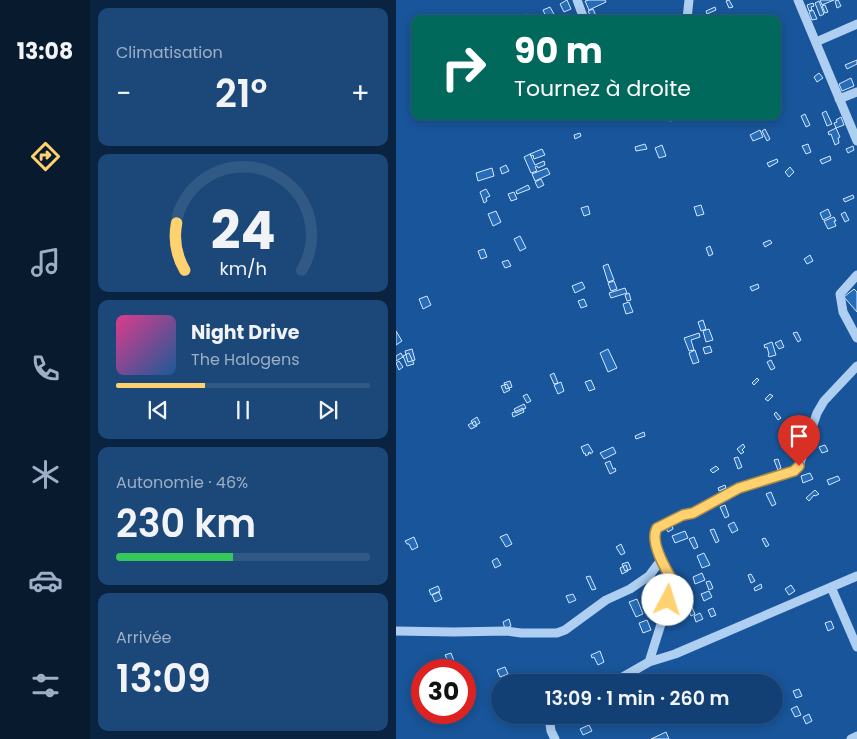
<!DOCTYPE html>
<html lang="fr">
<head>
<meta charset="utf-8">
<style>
  :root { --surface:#124074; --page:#1b4779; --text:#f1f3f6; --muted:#9cafc5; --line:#315986; --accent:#ffd16f }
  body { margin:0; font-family:Poppins,sans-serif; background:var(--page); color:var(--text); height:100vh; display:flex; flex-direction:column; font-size:19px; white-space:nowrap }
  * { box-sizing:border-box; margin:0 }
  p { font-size:16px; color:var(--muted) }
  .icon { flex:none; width:28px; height:28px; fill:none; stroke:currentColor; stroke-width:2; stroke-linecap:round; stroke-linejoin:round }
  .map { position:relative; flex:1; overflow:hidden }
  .details { display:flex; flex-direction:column; gap:8px; padding:8px; background:#0a2340; width:306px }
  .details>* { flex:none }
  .banner { position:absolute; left:15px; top:15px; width:370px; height:105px; border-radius:10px; box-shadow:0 2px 12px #0003,0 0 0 1px var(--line); background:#00695c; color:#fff; overflow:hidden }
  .speed { position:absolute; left:15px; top:659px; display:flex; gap:10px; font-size:25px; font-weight:700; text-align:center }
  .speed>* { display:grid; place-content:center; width:65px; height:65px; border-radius:50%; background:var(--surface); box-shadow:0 2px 12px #0003,0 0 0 1px var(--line); line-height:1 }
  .speed .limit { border:8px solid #d22; background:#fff; color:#111 }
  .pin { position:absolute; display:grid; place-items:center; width:42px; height:42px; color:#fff; margin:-51px -21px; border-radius:50% 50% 50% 0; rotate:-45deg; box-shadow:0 0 5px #0007 }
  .pin .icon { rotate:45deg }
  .me { position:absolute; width:55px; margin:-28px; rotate:5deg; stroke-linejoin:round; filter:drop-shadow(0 0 4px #0008) }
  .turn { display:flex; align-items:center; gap:18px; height:105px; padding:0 20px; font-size:22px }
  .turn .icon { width:65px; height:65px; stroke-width:2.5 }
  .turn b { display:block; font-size:35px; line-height:42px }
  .big { font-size:38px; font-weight:600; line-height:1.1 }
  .details .widget { flex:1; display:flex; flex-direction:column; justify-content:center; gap:8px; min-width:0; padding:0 18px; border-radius:10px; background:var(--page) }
  .details .dial { align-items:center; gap:0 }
  .dial svg { height:130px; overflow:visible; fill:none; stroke:var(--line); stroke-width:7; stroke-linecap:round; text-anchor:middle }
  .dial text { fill:var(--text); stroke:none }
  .song { display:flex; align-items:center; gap:15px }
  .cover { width:60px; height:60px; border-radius:8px; background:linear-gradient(135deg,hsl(330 70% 55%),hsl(210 70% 35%)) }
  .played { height:5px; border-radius:2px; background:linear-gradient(90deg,var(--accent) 35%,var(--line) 35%) }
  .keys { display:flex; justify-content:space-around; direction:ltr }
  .heat { display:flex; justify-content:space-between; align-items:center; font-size:28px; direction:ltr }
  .charge { height:8px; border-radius:4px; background:linear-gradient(90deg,#34c759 46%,var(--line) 0) }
  .trip { position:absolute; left:95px; top:674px; width:292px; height:50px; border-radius:25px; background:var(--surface); box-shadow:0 2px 12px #0003,0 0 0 1px var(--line); font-weight:600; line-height:50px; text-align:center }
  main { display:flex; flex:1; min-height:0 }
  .dock { display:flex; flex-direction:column; width:90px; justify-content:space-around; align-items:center; background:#071a2e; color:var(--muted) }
  .dock .icon { width:35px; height:35px }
  .dock .on { color:var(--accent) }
  .dock b { font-size:22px; color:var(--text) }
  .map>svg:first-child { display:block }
  .building { fill:#276cb9; stroke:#d6e8fc }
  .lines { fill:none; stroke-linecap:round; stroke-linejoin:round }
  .minor { stroke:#aecff2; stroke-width:9 }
  .route-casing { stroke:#a68848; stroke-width:12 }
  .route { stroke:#ffd16f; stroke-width:9 }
</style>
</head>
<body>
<main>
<nav class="dock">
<b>13:08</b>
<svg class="icon on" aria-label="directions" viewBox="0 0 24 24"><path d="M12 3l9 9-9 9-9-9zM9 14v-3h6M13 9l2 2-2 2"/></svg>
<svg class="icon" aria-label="music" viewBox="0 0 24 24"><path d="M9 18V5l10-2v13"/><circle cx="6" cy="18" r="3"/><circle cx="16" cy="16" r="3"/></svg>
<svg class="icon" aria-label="phone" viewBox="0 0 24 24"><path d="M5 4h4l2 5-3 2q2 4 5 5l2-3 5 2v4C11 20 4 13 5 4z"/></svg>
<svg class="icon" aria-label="climate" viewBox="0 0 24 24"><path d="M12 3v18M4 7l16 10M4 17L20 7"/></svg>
<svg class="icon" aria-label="car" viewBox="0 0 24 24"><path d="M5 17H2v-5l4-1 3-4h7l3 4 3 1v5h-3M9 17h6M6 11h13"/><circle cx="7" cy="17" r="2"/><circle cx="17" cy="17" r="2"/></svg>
<svg class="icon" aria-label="filters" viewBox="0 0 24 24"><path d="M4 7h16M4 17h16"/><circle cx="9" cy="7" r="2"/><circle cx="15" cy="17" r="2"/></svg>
</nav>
<section class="details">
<div class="widget"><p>Climatisation</p>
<div class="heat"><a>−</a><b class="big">21°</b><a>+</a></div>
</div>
<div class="widget dial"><svg viewBox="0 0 100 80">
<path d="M14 69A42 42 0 1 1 86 69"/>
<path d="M14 69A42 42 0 0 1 9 40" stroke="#ffd16f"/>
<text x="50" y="56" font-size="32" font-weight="700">24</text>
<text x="50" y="72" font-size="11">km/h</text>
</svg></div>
<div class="widget">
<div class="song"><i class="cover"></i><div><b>Night Drive</b><p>The Halogens</p></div></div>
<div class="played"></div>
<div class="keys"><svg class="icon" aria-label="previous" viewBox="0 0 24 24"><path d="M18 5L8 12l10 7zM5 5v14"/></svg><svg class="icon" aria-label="pause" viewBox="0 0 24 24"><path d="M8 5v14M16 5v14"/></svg><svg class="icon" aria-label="next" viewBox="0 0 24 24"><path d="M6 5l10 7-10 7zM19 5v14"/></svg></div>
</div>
<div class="widget"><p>Autonomie · 46%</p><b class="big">230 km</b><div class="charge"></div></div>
<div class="widget"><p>Arrivée</p><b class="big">13:09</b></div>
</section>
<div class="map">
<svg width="461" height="739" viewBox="0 0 461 739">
  <rect width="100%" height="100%" fill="#18559a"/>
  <path class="building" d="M171 0 175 9 168 12 164 4Z
    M193 0H209L210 2 193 10 189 1Z
    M333 0 337 7 333 8 330 1Z
    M424 0H438L426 5Z
    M442 0 445 6 441 8 439 1Z
    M423 1 428 14 424 16 419 3Z
    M417 3 418 6 415 7 416 10 413 11 411 5Z
    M429 5 432 12 429 13 426 6Z
    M154 7 159 16 151 19 147 10Z
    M319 7 320 10 311 14 310 11Z
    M197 9 201 18 196 19 192 11Z
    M417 10 421 19 416 20 413 12Z
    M131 14 134 19H124V18Z
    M461 60V64L451 69 449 65Z
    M423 73 427 78 421 82 418 77Z
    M455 78 458 86 446 91 443 84Z
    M430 111 436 124 431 126 426 113Z
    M409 114 414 125 410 127 405 116Z
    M273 116H287V118L274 121Z
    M445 117 448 125 440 128 438 123 441 122 440 120Z
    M440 128 444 137 442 138 443 143 439 145 435 134 433 135 432 132Z
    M369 129 374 139 371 141 366 131Z
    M364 130 367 137 357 141 354 135Z
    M184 133 185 136 179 139 178 135Z
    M249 144 251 149 240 151 239 147Z
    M412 144 415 152 410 154 406 146Z
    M266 145 270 156 263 158 259 148Z
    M457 146 458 150 452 153 450 149Z
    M146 149 149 155 138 159 137 155 135 156 134 154Z
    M134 154 139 165 148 161 149 165 142 168 141 166 139 167 141 171 135 173 128 157Z
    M434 156 435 160 426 164 424 160Z
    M381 159 382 162 373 167 371 163Z
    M110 165 113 171 106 174 104 168Z
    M394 167 398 172 393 177 389 172Z
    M96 168 98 176 82 181 80 173Z
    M151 168 154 174 139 181 136 174Z
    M145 179 148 185 142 188 139 182Z
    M132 185 134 189 121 194 120 191Z
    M90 189 94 196 90 198 91 201 88 203 84 192Z
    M118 192 121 199 115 201 112 194Z
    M457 195 458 198 449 202 447 199Z
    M305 205 308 214 301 216 298 207Z
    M192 206 194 214 188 216 185 208Z
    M432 209 435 216 427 220 424 213Z
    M100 211 105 222 97 226 92 214Z
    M449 212 453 220 449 222 445 214Z
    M438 217 440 221H438L440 226 432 229 428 221Z
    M124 236 130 248 124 251 118 239Z
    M374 240 376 243 369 247 367 243Z
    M314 246 317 254 313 256 310 248Z
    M88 249 91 257 85 259 82 251Z
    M414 255 417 261 411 264 408 259Z
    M112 260 115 266 109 268 106 262Z
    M212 264 218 280 212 282 207 266Z
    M218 281 221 289 215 291 212 283Z
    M186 282 189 288 179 293 176 286Z
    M362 284 363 288 356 291 354 287Z
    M229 288 231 293 215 298 213 293Z
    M458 289 461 292V312L448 297Z
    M233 293 235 300 231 301 229 295Z
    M31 296 35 305 27 309 23 299Z
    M188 299 191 306 185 308 182 301Z
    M233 302 237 312 230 314 227 304Z
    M307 320 310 329 305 331 302 322Z
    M313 329 317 340 310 342 307 331Z
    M0 331 6 341 0 345Z
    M401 332 405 340 402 342 397 333Z
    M303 333 304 337 295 340 298 350 293 351 288 338Z
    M385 340 388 347 383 349 379 343Z
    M376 342 380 355 373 357 372 355 373 354 371 347 369 348 368 345Z
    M314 346 316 352 309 354 307 348Z
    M16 349 19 360 12 362 9 351Z
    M212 349 221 368 212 372 204 353Z
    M299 350 303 362 297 364 293 353Z
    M5 353 7 357 0 361V356Z
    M13 353 18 364 11 366 7 356Z
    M375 360 379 368 375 370 371 362Z
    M3 361 7 367 3 370 0 363Z
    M158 373 162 383 158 384 154 375Z
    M361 378 363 380 358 385 356 383Z
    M195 380 199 389 193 391 189 382Z
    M114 381 116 387 110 389 108 383Z
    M165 382 168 391 162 394 158 385Z
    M111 384 114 390 108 393 105 386Z
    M131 394 135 401 131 403 127 396Z
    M374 394 377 396 372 401 369 399Z
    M128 404 130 408 120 413 118 409Z
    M127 408 128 412 117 417 116 413Z
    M380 412 385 418 382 420 378 414Z
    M81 417 84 423 78 426 75 421Z
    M79 421 81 426 75 429 72 425Z
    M248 432 249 436 240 439 239 436Z
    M192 444 197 452 194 454V452L192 453 193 454 190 456 189 453 188 454 185 447Z
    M347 444 349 447 346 450 348 452 345 454 341 449Z
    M429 445 432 451 426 453 423 447Z
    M217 447 220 453 208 459 204 453Z
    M342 457 346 467 342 469 338 458Z
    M382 459 385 468 382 470 378 460Z
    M214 461 217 469 219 468 220 471 214 474 209 463Z
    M320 466 323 469 317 473 314 470Z
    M414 473 417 479 407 483 405 476Z
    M442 476 444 480 433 485 431 480Z
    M329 485 330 488 323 491 322 488Z
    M419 490 423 494 419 496 418 495 413 501 410 498Z
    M375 492 380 504 376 506 370 494Z
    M329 505 333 516 329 518 324 507Z
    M338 522 342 530 336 533 332 525Z
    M276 525 277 529 272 532 270 528Z
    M318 529 323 541 320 543 314 530Z
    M289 531 292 538 279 543 276 536Z
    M111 534 116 544 110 547 104 537Z
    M18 537 22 547 16 550 13 544H11L9 541Z
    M298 537 302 547 298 549 293 539Z
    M369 538 373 545 370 547 366 539Z
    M225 544 229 553 225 555 220 547Z
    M308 553 314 565 306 568 301 556Z
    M101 558 105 565 99 568 96 561Z
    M232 562 235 569 229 571 226 564Z
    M230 565 232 571 226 574 224 568Z
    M306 573 309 580 299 584 297 577Z
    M355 574 359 581 355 583 352 575Z
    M194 576 200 589 196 590 190 577Z
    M314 581 317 588 313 590 310 582Z
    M365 584 366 588 359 591 358 588Z
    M395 585 399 591 393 595 389 589Z
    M42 586 44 591 35 595 33 590Z
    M313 591 316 597 308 601 305 594Z
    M43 592 46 599 39 602 36 595Z
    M177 594 180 600 173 603 170 596Z
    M241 599 247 614 240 617 233 602Z
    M251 603 254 611 251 612 247 604Z
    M294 603 299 614 295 616 290 604Z
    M317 608 320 615 315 617 312 610Z
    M304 613 307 619 300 622 298 616Z
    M113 619 115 626 109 629 107 622Z
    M251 620 255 630 247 633 243 623Z
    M435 621 438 628 432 631 429 623Z
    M204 651 208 662 202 665 198 657 196 658 195 655Z
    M55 653 60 666 53 669 52 667 54 666 52 661 50 662 49 660 51 659 49 655Z
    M109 667 112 674 104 677 101 670Z
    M139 676 142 682H134L132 678Z
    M403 689 406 696 400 698 397 691Z
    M401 706 405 715 399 717 395 709Z
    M413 714 416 721 410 724 407 717Z
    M186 715H189L191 720 182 724 179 717Z
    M193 725 196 731 187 735 184 729Z
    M270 732 273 739H255Z"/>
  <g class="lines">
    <path class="minor" d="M181 0 188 19
      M402 0 461 141
      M291 19 293 0
      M420 42 461 24
      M443 99 461 92
      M461 275 444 294 447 312 461 338
      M435 587 461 647
      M0 631 58 632 110 631 125 633H161L169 630 210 600 234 589 253 576 265 560
      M253 662 279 654 461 576
      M218 682 253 662 278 583C270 570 253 542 261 528L287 515 297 513 343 488 372 480 401 469 403 466 421 413 428 401 461 366
      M159 739 155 731 154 724 158 717 162 715
      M455 739 461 736"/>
  </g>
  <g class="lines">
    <defs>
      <path id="route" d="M272 600 278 583C270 570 253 542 261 528L287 515 297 513 343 488 398 471 403 466"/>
    </defs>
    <use href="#route" class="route-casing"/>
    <use href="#route" class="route"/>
  </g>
</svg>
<div class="speed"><div class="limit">30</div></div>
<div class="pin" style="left:403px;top:466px;background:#d93025"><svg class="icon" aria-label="arrive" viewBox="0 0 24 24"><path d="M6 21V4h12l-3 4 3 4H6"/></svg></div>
<svg class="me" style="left:272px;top:600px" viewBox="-20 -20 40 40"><circle r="19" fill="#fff"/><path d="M0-13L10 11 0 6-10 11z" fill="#ffd16f"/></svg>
<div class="trip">13:09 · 1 min · 260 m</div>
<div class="banner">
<div class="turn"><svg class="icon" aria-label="right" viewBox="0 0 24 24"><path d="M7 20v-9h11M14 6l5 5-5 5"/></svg><div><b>90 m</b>Tournez à droite</div></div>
</div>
</div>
</main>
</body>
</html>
